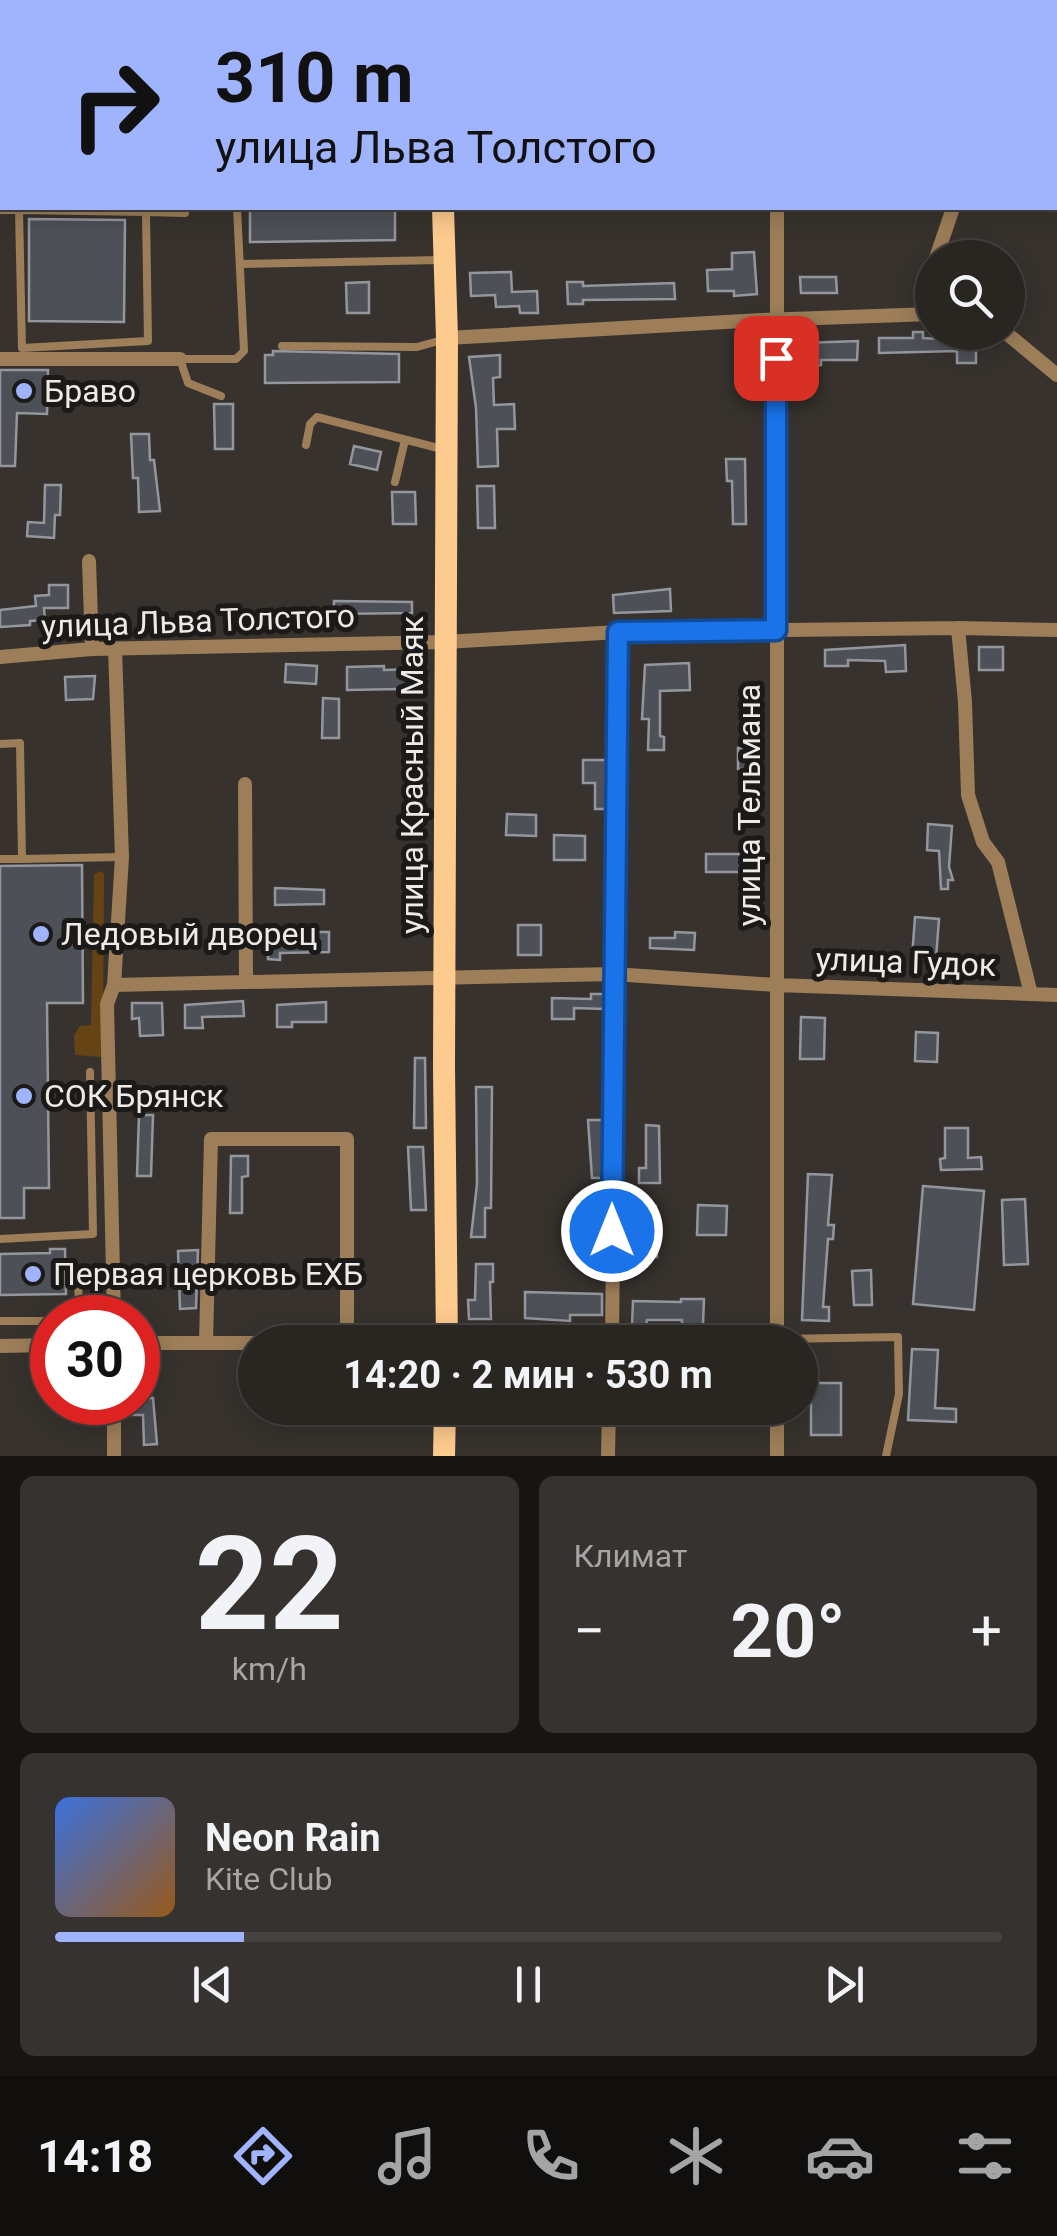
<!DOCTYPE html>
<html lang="ru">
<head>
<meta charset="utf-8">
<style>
  :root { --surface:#292622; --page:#35322f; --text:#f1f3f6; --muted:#a5a5a5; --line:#454340; --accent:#a0b3fd }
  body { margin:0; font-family:Roboto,sans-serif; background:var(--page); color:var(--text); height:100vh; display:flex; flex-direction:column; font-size:38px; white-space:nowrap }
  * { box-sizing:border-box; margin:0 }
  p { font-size:32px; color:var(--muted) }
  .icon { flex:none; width:55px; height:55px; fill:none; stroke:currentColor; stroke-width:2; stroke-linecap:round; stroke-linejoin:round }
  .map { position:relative; height:1456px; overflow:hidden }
  .details { display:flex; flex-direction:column; gap:20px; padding:20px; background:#171513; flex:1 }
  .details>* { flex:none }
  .top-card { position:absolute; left:0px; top:0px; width:1058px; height:210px; box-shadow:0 5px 25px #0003,0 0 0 2px var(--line); background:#a0b3fd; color:#111; overflow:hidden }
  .controls { position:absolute; left:915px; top:240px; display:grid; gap:20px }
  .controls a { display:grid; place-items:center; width:110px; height:110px; border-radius:50%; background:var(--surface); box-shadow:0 5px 25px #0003,0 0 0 2px var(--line); font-size:50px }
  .speed { position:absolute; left:30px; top:1295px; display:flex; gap:20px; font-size:50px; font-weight:700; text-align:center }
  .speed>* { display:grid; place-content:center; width:130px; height:130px; border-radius:50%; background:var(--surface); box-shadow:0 5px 25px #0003,0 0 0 2px var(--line); line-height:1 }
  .speed .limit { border:15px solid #d22; background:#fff; color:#111 }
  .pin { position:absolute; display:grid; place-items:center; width:85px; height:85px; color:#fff; margin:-42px; border-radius:20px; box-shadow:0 5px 15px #0006 }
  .me { position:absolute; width:110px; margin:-55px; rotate:0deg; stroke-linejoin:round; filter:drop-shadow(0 0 8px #0008) }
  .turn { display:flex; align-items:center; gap:35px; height:210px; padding:0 50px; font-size:45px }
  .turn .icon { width:130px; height:130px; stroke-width:2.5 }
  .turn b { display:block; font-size:70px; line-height:85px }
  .big { font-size:75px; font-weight:700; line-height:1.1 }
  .details .widget { flex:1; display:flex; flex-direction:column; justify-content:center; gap:15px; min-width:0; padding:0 35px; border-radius:15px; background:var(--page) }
  .details .dial { align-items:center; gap:0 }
  .dial b { font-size:130px; line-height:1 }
  .song { display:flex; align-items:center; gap:30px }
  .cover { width:120px; height:120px; border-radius:15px; background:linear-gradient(135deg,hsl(220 70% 55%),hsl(30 70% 35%)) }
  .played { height:10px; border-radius:5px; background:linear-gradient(90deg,var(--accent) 20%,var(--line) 20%) }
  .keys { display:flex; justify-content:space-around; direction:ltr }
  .heat { display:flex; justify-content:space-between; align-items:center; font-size:55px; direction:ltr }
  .details .tiles { flex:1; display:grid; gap:20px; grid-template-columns:1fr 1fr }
  .widget:last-child { grid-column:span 2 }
  .trip { position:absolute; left:238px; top:1325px; width:580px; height:100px; border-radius:50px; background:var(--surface); box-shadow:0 5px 25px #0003,0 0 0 2px var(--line); font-weight:700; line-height:100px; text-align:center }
  .menu { display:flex; height:160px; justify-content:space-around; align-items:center; background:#100f0e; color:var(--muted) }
  .menu .icon { width:70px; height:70px }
  .menu .current { color:var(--accent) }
  .menu b { font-size:45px; color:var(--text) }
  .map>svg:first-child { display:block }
  .green { fill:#654315 }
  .building { fill:#4e5057; stroke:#94969e; stroke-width:2.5 }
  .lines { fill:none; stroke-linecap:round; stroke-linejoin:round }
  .service { stroke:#9d7e59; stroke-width:8 }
  .minor { stroke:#9d7e59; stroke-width:14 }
  .primary { stroke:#fecb8e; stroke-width:22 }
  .route-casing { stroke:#114b97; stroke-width:25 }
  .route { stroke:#1a73e8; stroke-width:18 }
  .poi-dot { fill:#a0b3fd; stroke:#1c1a18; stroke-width:4 }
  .labels { text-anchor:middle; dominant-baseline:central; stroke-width:10; stroke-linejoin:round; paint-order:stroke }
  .poi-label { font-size:32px; fill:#edeae7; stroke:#1c1a18; text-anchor:start }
  .street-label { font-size:32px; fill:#edeae7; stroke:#1c1a18 }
</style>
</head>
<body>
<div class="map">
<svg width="1057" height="1456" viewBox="0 0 1057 1456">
  <rect width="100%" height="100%" fill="#37322d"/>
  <path class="green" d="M101 871 104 874 103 1055 100 1057 75 1055 74 1035 80 1026 91 1025 94 874Z"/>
  <path class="building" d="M250 208H395V240L250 242Z
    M29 219 125 220 124 322 29 321Z
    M754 252 757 294 734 296V291H708L707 270 732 269V253Z
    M511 272 512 292 537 291 538 313H520L519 306 496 307 495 295 471 296 470 273Z
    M800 277H836L837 293H801Z
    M369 282V313H347L346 283Z
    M567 282H583V286L674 283 675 299 583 300V304H568Z
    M913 332H923V338L976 341V363H957V351L879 353V338H913Z
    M858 341 857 360H821V365H802V343Z
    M273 351 399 354V382L265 383V355H273Z
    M500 355V377L493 378 494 405 514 404 515 429H497L498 466 478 467 476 408 469 357Z
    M0 370H48L47 414 17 413 15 466H0Z
    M214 404H233V449H215Z
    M131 434H149L150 460H154L160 511 139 512 138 478H133Z
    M354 446 381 452 377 470 350 464Z
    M726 459H745L746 524H733L732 481H727Z
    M45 485H61L60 515H55L54 538 27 536 28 522 44 523Z
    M477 486H494L495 528H478Z
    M392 492H415L416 524H393Z
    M49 585H68V608H44L45 620 30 621V625L0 627V610L36 606 35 596 49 595Z
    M670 589 671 611 614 613 613 595Z
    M334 601 412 602V613L334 614Z
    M905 645 906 671 886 672 885 661 848 660V666H825V650Z
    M979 647H1003V670H979Z
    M689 663 690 690 660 691V736L664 737V750H648L649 719H642L645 665Z
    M286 664 317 666 316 684 285 682Z
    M384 666V670L419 669V694H401V689L347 690V667Z
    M95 676 93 699 66 700 65 677Z
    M323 698 339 699V738H322Z
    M746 700H760L758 769H738V748H747Z
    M583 760H607V809H595V783H583Z
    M507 814 536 815V836L506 835Z
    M928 824 952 826 949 867 953 880H948V889H941L939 851 927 850Z
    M554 835 585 836V860H554Z
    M706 854H744V872H706Z
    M82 865 83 1003H47L49 1188H24V1218H0V866Z
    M275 888 324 890V904L275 905Z
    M915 917 939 919 936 959 912 957Z
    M518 925H541V955H518Z
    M295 932H329V952L280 953V960L268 959V937H295Z
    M675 932 695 933 694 950 650 948V938H675Z
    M591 994H605V1009L574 1008V1019H552V998L591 999Z
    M243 1001 244 1016 202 1017 203 1028H185V1005Z
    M326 1002V1022H292V1027H277V1005Z
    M132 1003H162L163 1035 140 1036 139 1018 132 1019Z
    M801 1017 825 1018 824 1059H800Z
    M916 1032 938 1033 937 1062 915 1061Z
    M415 1058H425L426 1128H414Z
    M476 1087H492L491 1208H485V1237H471L477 1184Z
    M139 1115H153L151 1176H137Z
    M588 1120H604L602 1178H592Z
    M646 1125 659 1126 660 1183H639V1168H646Z
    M945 1128H968V1158L981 1157 982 1169 941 1170 940 1159 945 1158Z
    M408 1147H423L426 1210H411Z
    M231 1156H248V1176L242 1177V1213H230Z
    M808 1174 832 1175 828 1225H834L833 1239H828L823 1307H829V1321L802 1320Z
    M923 1186 984 1191 974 1310 913 1304Z
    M1025 1199 1028 1264 1004 1265 1002 1200Z
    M642 1205 656 1206 657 1257H639Z
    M698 1205 727 1206 726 1235H697Z
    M50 1249H65L66 1294 0 1295V1254L50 1253Z
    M198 1250 196 1308 180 1309 178 1251Z
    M476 1264H493V1282H490L491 1319H469L468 1300H475Z
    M871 1270 872 1305H854L852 1271Z
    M525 1292 602 1294V1315H570V1321L525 1318Z
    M681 1299H704L703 1325H682V1320H647L646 1326 632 1325 633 1301 681 1302Z
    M912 1349 938 1350 935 1408 956 1409V1422L908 1420Z
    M811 1383H841V1435H811Z
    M138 1398H153L157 1444 144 1445 143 1415H133V1402H138Z"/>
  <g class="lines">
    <path class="service" d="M112 0V2
      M245 0V2
      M308 0V2
      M729 2V0
      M0 82H2
      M0 210H19L146 212 148 341 22 348 19 210
      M146 212 185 213V208
      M240 264 440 260
      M282 346 417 347 442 340
      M221 396 188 383 180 359H236L244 351 237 208
      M306 445 310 424 317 417 442 449
      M395 482 405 440
      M0 744 20 743 22 859 122 857
      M0 859H22
      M0 1239 93 1234 90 1072
      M78 1272 79 1318
      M0 1321H52
      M778 1339 898 1337 899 1394 886 1456"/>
    <path class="minor" d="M768 0V2
      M955 0V2
      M777 208V1342
      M936 258 953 208
      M1005 332 1057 375
      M447 338 761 320 932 314
      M0 359H180
      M89 561 92 649
      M958 628 965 702 968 795 983 842 998 862 1031 994
      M0 657 92 649 445 642 619 632 958 628 1057 630
      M245 784 246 981
      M114 985 122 857 115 648
      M114 1318 107 1004 114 985 613 974 776 985 1057 995
      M562 1342H670
      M612 1342 619 632
      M138 1343H255
      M206 1343 211 1139H347V1342
      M0 1346 52 1345
      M114 1402V1456
      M608 1456 609 1408
      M777 1456V1408"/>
    <path class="primary" d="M438 0V2
      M443 208 447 338 444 1067 447 1342
      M444 1456 445 1408"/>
  </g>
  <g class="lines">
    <defs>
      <path id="route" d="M612 1231 618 632 776 630V358"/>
    </defs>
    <use href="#route" class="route-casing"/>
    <use href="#route" class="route"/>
  </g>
  <g class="poi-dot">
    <circle cx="24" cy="391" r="10"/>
    <circle cx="41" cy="934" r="10"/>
    <circle cx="24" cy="1096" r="10"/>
    <circle cx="33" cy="1274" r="10"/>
  </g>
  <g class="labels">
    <g class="poi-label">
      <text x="44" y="391">Браво</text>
      <text x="61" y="934">Ледовый дворец</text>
      <text x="44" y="1096">СОК Брянск</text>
      <text x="53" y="1274">Первая церковь ЕХБ</text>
    </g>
    <g class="street-label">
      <text transform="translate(198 621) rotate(-2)">улица Льва Толстого</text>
      <text transform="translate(412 775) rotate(-90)">улица Красный Маяк</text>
      <text transform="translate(749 805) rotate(-90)">улица Тельмана</text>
      <text transform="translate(906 962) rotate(2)">улица Гудок</text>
    </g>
  </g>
</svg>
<div class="controls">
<a><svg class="icon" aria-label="search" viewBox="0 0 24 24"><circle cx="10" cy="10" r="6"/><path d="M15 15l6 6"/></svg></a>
</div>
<div class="speed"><div class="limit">30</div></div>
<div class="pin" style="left:776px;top:358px;background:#d93025"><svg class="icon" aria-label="arrive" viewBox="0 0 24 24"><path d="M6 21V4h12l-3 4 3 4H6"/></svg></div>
<svg class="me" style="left:612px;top:1231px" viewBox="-20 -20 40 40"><circle r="17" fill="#1a73e8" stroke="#fff" stroke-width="3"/><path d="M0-11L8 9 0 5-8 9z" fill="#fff"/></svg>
<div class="trip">14:20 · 2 мин · 530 m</div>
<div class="top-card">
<div class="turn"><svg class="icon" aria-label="right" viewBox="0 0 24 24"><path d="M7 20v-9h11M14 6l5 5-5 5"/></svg><div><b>310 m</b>улица Льва Толстого</div></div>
</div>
</div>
<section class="details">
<div class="tiles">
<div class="widget dial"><b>22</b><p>km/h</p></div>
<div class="widget"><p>Климат</p>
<div class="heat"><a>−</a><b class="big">20°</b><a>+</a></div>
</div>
<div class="widget">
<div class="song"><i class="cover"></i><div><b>Neon Rain</b><p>Kite Club</p></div></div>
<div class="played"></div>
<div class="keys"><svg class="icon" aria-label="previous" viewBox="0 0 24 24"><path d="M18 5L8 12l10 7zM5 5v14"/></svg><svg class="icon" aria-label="pause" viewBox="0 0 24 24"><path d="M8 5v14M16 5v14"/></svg><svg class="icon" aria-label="next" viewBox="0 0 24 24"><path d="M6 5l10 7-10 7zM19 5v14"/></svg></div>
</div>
</div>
</section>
<nav class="menu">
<b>14:18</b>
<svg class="icon current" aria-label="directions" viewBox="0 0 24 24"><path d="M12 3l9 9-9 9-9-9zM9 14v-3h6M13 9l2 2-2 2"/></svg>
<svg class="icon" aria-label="music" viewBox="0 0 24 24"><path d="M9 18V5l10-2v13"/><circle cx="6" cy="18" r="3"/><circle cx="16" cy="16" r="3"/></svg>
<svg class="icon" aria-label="phone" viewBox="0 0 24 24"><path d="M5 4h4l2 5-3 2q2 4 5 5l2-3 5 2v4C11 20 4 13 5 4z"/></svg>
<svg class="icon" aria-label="climate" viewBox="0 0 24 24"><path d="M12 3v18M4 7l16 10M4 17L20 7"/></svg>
<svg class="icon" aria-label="car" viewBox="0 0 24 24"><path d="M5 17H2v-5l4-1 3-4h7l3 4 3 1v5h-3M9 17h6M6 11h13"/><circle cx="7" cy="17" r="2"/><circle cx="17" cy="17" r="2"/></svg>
<svg class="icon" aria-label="filters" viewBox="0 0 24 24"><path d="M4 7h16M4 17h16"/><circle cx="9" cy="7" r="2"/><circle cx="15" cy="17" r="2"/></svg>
</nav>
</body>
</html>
